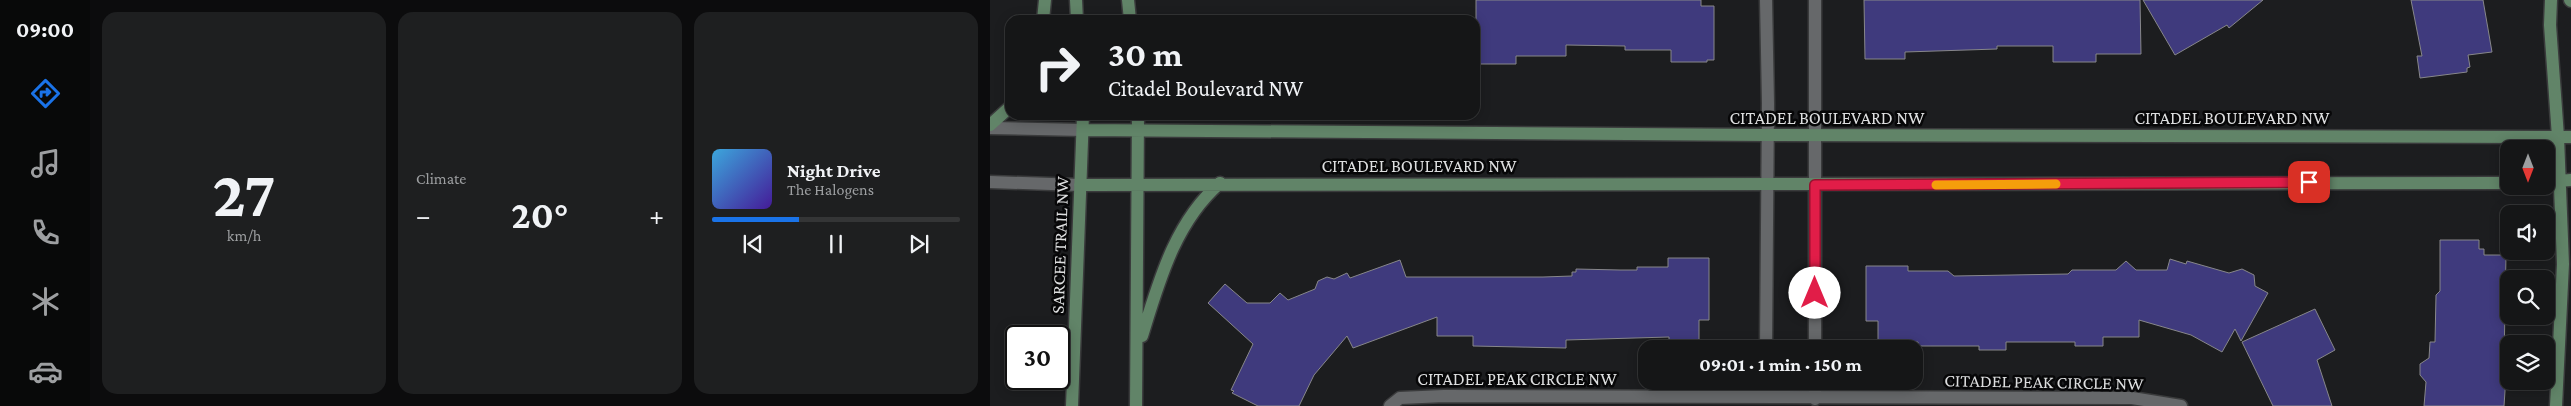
<!DOCTYPE html>
<html lang="en">
<head>
<meta charset="utf-8">
<style>
  :root { --surface:#151617; --page:#1e1f20; --text:#f1f3f6; --muted:#9d9fa1; --line:#343536; --accent:#1a73e8 }
  body { margin:0; font-family:"Crimson Pro",serif; background:var(--page); color:var(--text); height:100vh; display:flex; flex-direction:column; font-size:19px; white-space:nowrap }
  * { box-sizing:border-box; margin:0 }
  p { font-size:16px; color:var(--muted) }
  .icon { flex:none; width:28px; height:28px; fill:none; stroke:currentColor; stroke-width:2; stroke-linecap:round; stroke-linejoin:round }
  .map { position:relative; flex:1; overflow:hidden }
  .details { display:flex; flex-direction:column; gap:12px; padding:12px; background:#0c0c0d; width:900px }
  .details>* { flex:none }
  .top-card { position:absolute; left:15px; top:15px; width:475px; height:105px; border-radius:15px; box-shadow:0 2px 12px #0003,0 0 0 1px var(--line); background:#151617; color:var(--text); overflow:hidden }
  .needle { width:32px; rotate:180deg }
  .fabs { position:absolute; left:1510px; top:140px; display:grid; gap:10px }
  .fabs a { display:grid; place-items:center; width:55px; height:55px; border-radius:10px; background:var(--surface); box-shadow:0 2px 12px #0003,0 0 0 1px var(--line); font-size:25px }
  .speed { position:absolute; left:15px; top:325px; display:flex; gap:10px; font-size:25px; font-weight:700; text-align:center }
  .speed>* { display:grid; place-content:center; width:65px; height:65px; border-radius:50%; background:var(--surface); box-shadow:0 2px 12px #0003,0 0 0 1px var(--line); line-height:1 }
  .speed .limit { border:2px solid #111; border-radius:8px; background:#fff; color:#111 }
  .pin { position:absolute; display:grid; place-items:center; width:42px; height:42px; color:#fff; margin:-21px; border-radius:10px; box-shadow:0 2px 8px #0006 }
  .me { position:absolute; width:55px; margin:-28px; rotate:0deg; stroke-linejoin:round; filter:drop-shadow(0 0 4px #0008) }
  .turn { display:flex; align-items:center; gap:18px; height:105px; padding:0 20px; font-size:22px }
  .turn .icon { width:65px; height:65px; stroke-width:2.5 }
  .turn b { display:block; font-size:35px; line-height:42px }
  .big { font-size:38px; font-weight:700; line-height:1.1 }
  .details .tile { flex:1; display:flex; flex-direction:column; justify-content:center; gap:8px; min-width:0; padding:0 18px; border-radius:15px; background:var(--page) }
  .details .dial { align-items:center; gap:0 }
  .dial b { font-size:65px; line-height:1 }
  .song { display:flex; align-items:center; gap:15px }
  .cover { width:60px; height:60px; border-radius:8px; background:linear-gradient(135deg,hsl(200 70% 55%),hsl(260 70% 35%)) }
  .played { height:5px; border-radius:2px; background:linear-gradient(90deg,var(--accent) 35%,var(--line) 35%) }
  .keys { display:flex; justify-content:space-around; direction:ltr }
  .heat { display:flex; justify-content:space-between; align-items:center; font-size:28px; direction:ltr }
  .details .tiles { flex:1; display:grid; gap:12px; grid-template-columns:repeat(3,1fr) }
  .trip { position:absolute; left:648px; top:340px; width:285px; height:50px; border-radius:15px; background:var(--surface); box-shadow:0 2px 12px #0003,0 0 0 1px var(--line); font-weight:700; line-height:50px; text-align:center }
  main { display:flex; flex:1; min-height:0 }
  .menu { display:flex; flex-direction:column; width:90px; justify-content:space-around; align-items:center; background:#080909; color:var(--muted) }
  .menu .icon { width:35px; height:35px }
  .menu .selected { color:var(--accent) }
  .menu b { font-size:22px; color:var(--text) }
  .map>svg:first-child { display:block }
  .building { fill:#3f3a7d; stroke:#87878a }
  .lines { fill:none; stroke-linecap:round; stroke-linejoin:round }
  .street-casing { stroke:#3a3b3c; stroke-width:15 }
  .secondary-casing { stroke:#3a3b3c; stroke-width:15 }
  .street { stroke:#66686a; stroke-width:12 }
  .secondary { stroke:#618468; stroke-width:12 }
  .route-casing { stroke:#92132f; stroke-width:12 }
  .route { stroke:#e11d48; stroke-width:9 }
  .slow { stroke:#f59e0b; stroke-width:9 }
  .labels { text-anchor:middle; dominant-baseline:central; stroke-width:5; stroke-linejoin:round; paint-order:stroke }
  .street-label { font-size:18px; fill:#dddedf; stroke:#070708 }
</style>
</head>
<body>
<main>
<nav class="menu">
<b>09:00</b>
<svg class="icon selected" aria-label="directions" viewBox="0 0 24 24"><path d="M12 3l9 9-9 9-9-9zM9 14v-3h6M13 9l2 2-2 2"/></svg>
<svg class="icon" aria-label="music" viewBox="0 0 24 24"><path d="M9 18V5l10-2v13"/><circle cx="6" cy="18" r="3"/><circle cx="16" cy="16" r="3"/></svg>
<svg class="icon" aria-label="phone" viewBox="0 0 24 24"><path d="M5 4h4l2 5-3 2q2 4 5 5l2-3 5 2v4C11 20 4 13 5 4z"/></svg>
<svg class="icon" aria-label="climate" viewBox="0 0 24 24"><path d="M12 3v18M4 7l16 10M4 17L20 7"/></svg>
<svg class="icon" aria-label="car" viewBox="0 0 24 24"><path d="M5 17H2v-5l4-1 3-4h7l3 4 3 1v5h-3M9 17h6M6 11h13"/><circle cx="7" cy="17" r="2"/><circle cx="17" cy="17" r="2"/></svg>
</nav>
<section class="details">
<div class="tiles">
<div class="tile dial"><b>27</b><p>km/h</p></div>
<div class="tile"><p>Climate</p>
<div class="heat"><a>−</a><b class="big">20°</b><a>+</a></div>
</div>
<div class="tile">
<div class="song"><i class="cover"></i><div><b>Night Drive</b><p>The Halogens</p></div></div>
<div class="played"></div>
<div class="keys"><svg class="icon" aria-label="previous" viewBox="0 0 24 24"><path d="M18 5L8 12l10 7zM5 5v14"/></svg><svg class="icon" aria-label="pause" viewBox="0 0 24 24"><path d="M8 5v14M16 5v14"/></svg><svg class="icon" aria-label="next" viewBox="0 0 24 24"><path d="M6 5l10 7-10 7zM19 5v14"/></svg></div>
</div>
</div>
</section>
<div class="map">
<svg width="1581" height="406" viewBox="0 0 1581 406">
  <rect width="100%" height="100%" fill="#1c1d1f"/>
  <path class="building" d="M486 0H711V6H724V60H717V62H681V50H635V46L576 45V56H526V64H490V56H486Z
    M874 0H1150L1151 54H1106V62H1063V46H1007V49L915 52V59H875Z
    M1153 0H1273L1239 28 1237 25 1185 55Z
    M1421 0H1493L1502 52 1478 55 1480 67 1477 68V72L1430 78 1427 56H1432Z
    M1450 240H1489V249H1494V255H1516L1514 361H1517L1514 406H1434L1436 382 1430 375V364L1439 358 1440 342H1445L1446 295 1450 291Z
    M678 258H719V320H709V346H679V337L576 340V348L483 346V336H447V317L363 348 357 336 324 375 309 406H268L242 393 244 391 241 390 263 344 218 303 235 284 257 303H280L290 293 298 300 325 289 328 281 337 277 344 279 357 273 360 278 410 260 416 277H553L582 276V272H586V269L630 270H647V267H678Z
    M1180 259 1196 264 1197 261 1239 273 1252 269 1264 275 1265 286 1278 293 1251 341 1245 329 1232 352 1201 335 1149 320V337H1113V346H1085V342H1016V350H989V346H928V342H888V321H876V266H918V271H958L964 276 1078 274 1082 270H1126L1136 261 1146 270H1177Z
    M1325 309 1345 350 1327 360 1342 406H1283L1252 342Z"/>
  <g class="lines">
    <defs>
      <path id="street" d="M776 0 778 103 776 349
        M0 128 93 130
        M0 182 90 185
        M825 349V0
        M825 381V399
        M776 397V381
        M400 406 410 398 454 396 1142 398 1191 406"/>
      <path id="secondary" d="M86 0 87 20
        M138 0 140 20
        M1561 0 1560 25 1568 137 1573 264 1566 406
        M1580 0 1581 1
        M53 20 55 0
        M0 125 20 107
        M93 130 777 135 1581 137
        M1556 182 1581 180
        M90 185 1519 183
        M152 336C169 281 185 222 230 183
        M82 406 93 115
        M146 406 148 115"/>
    </defs>
    <use href="#street" class="street-casing"/>
    <use href="#secondary" class="secondary-casing"/>
    <use href="#street" class="street"/>
    <use href="#secondary" class="secondary"/>
  </g>
  <g class="lines">
    <defs>
      <path id="route" d="M825 293V185L1319 182"/>
    </defs>
    <use href="#route" class="route-casing"/>
    <use href="#route" class="route"/>
    <path class="slow" d="M946 185 1066 184"/>
  </g>
  <g class="labels">
    <g class="street-label">
      <text x="837" y="118">CITADEL BOULEVARD NW</text>
      <text x="1242" y="118">CITADEL BOULEVARD NW</text>
      <text x="429" y="166">CITADEL BOULEVARD NW</text>
      <text transform="translate(70 245) rotate(-88)">SARCEE TRAIL NW</text>
      <text x="527" y="379">CITADEL PEAK CIRCLE NW</text>
      <text transform="translate(1054 382) rotate(1)">CITADEL PEAK CIRCLE NW</text>
    </g>
  </g>
</svg>
<div class="fabs">
<a><svg class="needle" viewBox="-14 -14 28 28"><path d="M0-13l5 13h-10z" fill="#e53935"/><path d="M0 13l5-13h-10z" fill="#9d9fa1"/></svg></a>
<a><svg class="icon" aria-label="sound" viewBox="0 0 24 24"><path d="M4 9h4l5-4v14l-5-4H4zM17 9q2 3 0 6"/></svg></a>
<a><svg class="icon" aria-label="search" viewBox="0 0 24 24"><circle cx="10" cy="10" r="6"/><path d="M15 15l6 6"/></svg></a>
<a><svg class="icon" aria-label="layers" viewBox="0 0 24 24"><path d="M12 4l9 5-9 5-9-5zM3 14l9 5 9-5"/></svg></a>
</div>
<div class="speed"><div class="limit">30</div></div>
<div class="pin" style="left:1319px;top:182px;background:#d93025"><svg class="icon" aria-label="arrive" viewBox="0 0 24 24"><path d="M6 21V4h12l-3 4 3 4H6"/></svg></div>
<svg class="me" style="left:825px;top:293px" viewBox="-20 -20 40 40"><circle r="19" fill="#fff"/><path d="M0-13L10 11 0 6-10 11z" fill="#e11d48"/></svg>
<div class="trip">09:01 · 1 min · 150 m</div>
<div class="top-card">
<div class="turn"><svg class="icon" aria-label="right" viewBox="0 0 24 24"><path d="M7 20v-9h11M14 6l5 5-5 5"/></svg><div><b>30 m</b>Citadel Boulevard NW</div></div>
</div>
</div>
</main>
</body>
</html>
